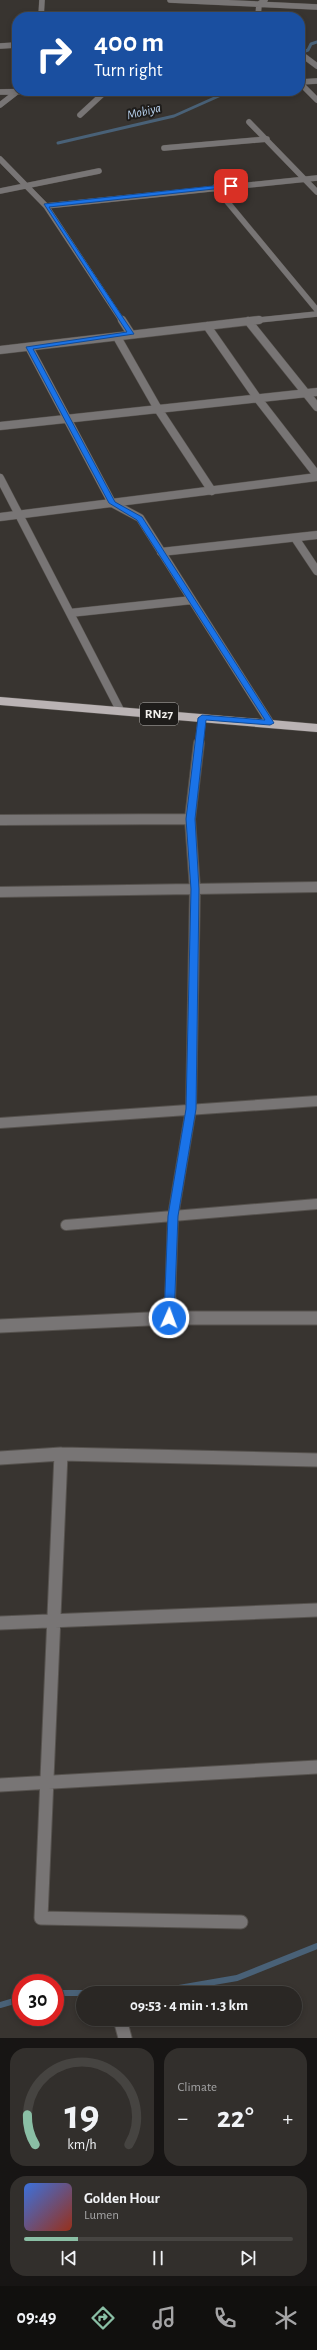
<!DOCTYPE html>
<html lang="en">
<head>
<meta charset="utf-8">
<style>
  :root { --surface:#2a2724; --page:#322f2c; --text:#f1f3f6; --muted:#a5a5a6; --line:#464441; --accent:#8abfa5 }
  body { margin:0; font-family:"Alegreya Sans",sans-serif; background:var(--page); color:var(--text); height:100vh; display:flex; flex-direction:column; font-size:15px; white-space:nowrap }
  * { box-sizing:border-box; margin:0 }
  p { font-size:13px; color:var(--muted) }
  .icon { flex:none; width:22px; height:22px; fill:none; stroke:currentColor; stroke-width:2; stroke-linecap:round; stroke-linejoin:round }
  .map { position:relative; height:2038px; overflow:hidden }
  .sheet { display:flex; flex-direction:column; gap:10px; padding:10px; background:#171514; flex:1 }
  .sheet>* { flex:none }
  .hud { position:absolute; left:12px; top:12px; width:293px; height:84px; border-radius:16px; box-shadow:0 2px 6px #0003,0 0 0 1px var(--line); background:#1a4fa0; color:#fff; overflow:hidden }
  .speed { position:absolute; left:12px; top:1974px; display:flex; gap:8px; font-size:20px; font-weight:700; text-align:center }
  .speed>* { display:grid; place-content:center; width:52px; height:52px; border-radius:50%; background:var(--surface); box-shadow:0 2px 6px #0003,0 0 0 1px var(--line); line-height:1 }
  .speed .limit { border:6px solid #d22; background:#fff; color:#111 }
  .pin { position:absolute; display:grid; place-items:center; width:34px; height:34px; color:#fff; margin:-17px; border-radius:8px; box-shadow:0 2px 6px #0006 }
  .me { position:absolute; width:44px; margin:-22px; rotate:2deg; stroke-linejoin:round; filter:drop-shadow(0 0 3px #0008) }
  .turn { display:flex; align-items:center; gap:14px; height:84px; padding:0 16px; font-size:18px }
  .turn .icon { width:52px; height:52px; stroke-width:2.5 }
  .turn b { display:block; font-size:28px; line-height:34px }
  .big { font-size:30px; font-weight:600; line-height:1.1 }
  .sheet .card { flex:1; display:flex; flex-direction:column; justify-content:center; gap:6px; min-width:0; padding:0 14px; border-radius:16px; background:var(--page) }
  .sheet .dial { align-items:center; gap:0 }
  .dial svg { height:104px; overflow:visible; fill:none; stroke:var(--line); stroke-width:7; stroke-linecap:round; text-anchor:middle }
  .dial text { fill:var(--text); stroke:none }
  .song { display:flex; align-items:center; gap:12px }
  .cover { width:48px; height:48px; border-radius:6px; background:linear-gradient(135deg,hsl(220 70% 55%),hsl(10 70% 35%)) }
  .played { height:4px; border-radius:2px; background:linear-gradient(90deg,var(--accent) 20%,var(--line) 20%) }
  .keys { display:flex; justify-content:space-around; direction:ltr }
  .heat { display:flex; justify-content:space-between; align-items:center; font-size:22px; direction:ltr }
  .sheet .tiles { flex:1; display:grid; gap:10px; grid-template-columns:1fr 1fr }
  .card:last-child { grid-column:span 2 }
  .trip { position:absolute; left:76px; top:1986px; width:226px; height:40px; border-radius:20px; background:var(--surface); box-shadow:0 2px 6px #0003,0 0 0 1px var(--line); font-weight:600; line-height:40px; text-align:center }
  .dock { display:flex; height:64px; justify-content:space-around; align-items:center; background:#11100e; color:var(--muted) }
  .dock .icon { width:28px; height:28px }
  .dock .active { color:var(--accent) }
  .dock b { font-size:18px; color:var(--text) }
  .map>svg:first-child { display:block }
  .lines { fill:none; stroke-linecap:round; stroke-linejoin:round }
  .stream-far1 { stroke:#496177; stroke-width:3 }
  .stream { stroke:#496177; stroke-width:6 }
  .minor-far3-casing { stroke:#56524e; stroke-width:6 }
  .minor-far2-casing { stroke:#56524e; stroke-width:9 }
  .minor-far1-casing { stroke:#56524e; stroke-width:12 }
  .minor-casing { stroke:#56524e; stroke-width:15 }
  .major-casing { stroke:#56524e; stroke-width:9 }
  .minor-far3 { stroke:#787575; stroke-width:5.5 }
  .minor-far2 { stroke:#787575; stroke-width:8 }
  .minor-far1 { stroke:#787575; stroke-width:10 }
  .minor { stroke:#787575; stroke-width:13 }
  .major { stroke:#bab3b4; stroke-width:8 }
  .route { fill:#1a73e8; stroke:#114b97 }
  .labels { text-anchor:middle; dominant-baseline:central; stroke-width:4; stroke-linejoin:round; paint-order:stroke }
  .far-water-label { font-size:13px; font-style:italic; fill:#bad4f1; stroke:#1e1c1a }
  .shield { fill:#1e1c1a; stroke:#b2b0ae; stroke-width:1 }
  .shield-label { font-size:13px; font-weight:bold; fill:#f2f0ed }
</style>
</head>
<body>
<div class="map">
<svg width="317" height="2038" viewBox="0 0 317 2038">
  <rect width="100%" height="100%" fill="#383430"/>
  <g class="lines">
    <path class="stream-far1" d="M300 53 308 50 311 44 317 42
      M58 143 174 116 230 91"/>
    <path class="stream" d="M55 1993H83
      M150 1993 237 1978 317 1946
      M0 2005 21 1999"/>
    <defs>
      <path id="minor-far3" d="M170 0 317 7
        M41 17 42 0
        M258 17 259 4 265 0
        M0 46 17 45
        M305 57 317 66
        M300 82 317 81
        M300 83 317 100
        M0 92 47 91
        M0 105 18 91
        M80 115 106 91
        M249 122 317 192
        M164 148 267 139
        M0 159 46 206 122 321
        M215 187 317 310
        M0 191 99 171
        M46 206 317 178
        M250 321 317 314"/>
      <path id="minor-far2" d="M122 320 131 334
        M248 321 317 407
        M207 326 258 399 317 475
        M117 337 158 409 212 491
        M29 347 112 503 140 518 270 723
        M0 350 259 320
        M0 426 317 392
        M0 478 120 710
        M0 517 317 477
        M295 538 317 571
        M161 552 317 535
        M70 613 192 600
        M199 744 202 718"/>
      <path id="minor-far1" d="M0 820 190 819
        M0 892 317 887
        M0 1123 317 1101
        M66 1225 317 1204
        M170 1302 173 1216 191 1109 195 889 190 819 199 743"/>
      <path id="minor" d="M169 1318 170 1301
        M0 1326 169 1318H317
        M61 1454 41 1918 241 1922
        M0 1458 61 1454 317 1460
        M0 1623 317 1610
        M0 1785 317 1767
        M120 2019 125 2038"/>
      <path id="major" d="M0 701 317 728"/>
    </defs>
    <use href="#minor-far3" class="minor-far3-casing"/>
    <use href="#minor-far2" class="minor-far2-casing"/>
    <use href="#minor-far1" class="minor-far1-casing"/>
    <use href="#minor" class="minor-casing"/>
    <use href="#major" class="major-casing"/>
    <use href="#minor-far3" class="minor-far3"/>
    <use href="#minor-far2" class="minor-far2"/>
    <use href="#minor-far1" class="minor-far1"/>
    <use href="#minor" class="minor"/>
    <use href="#major" class="major"/>
  </g>
  <path class="route" d="M231 184 232 187 49 207 134 334 33 349 115 502 142 517 274 723 270 725 206 720 195 819 199 889 196 1109 178 1216 174 1318 169 1321 164 1318 168 1216 186 1109 191 889 186 819 198 718 202 715 265 720 137 520 109 503 26 347 127 332 44 204Z"/>
  <g class="labels">
    <g class="far-water-label">
      <text transform="translate(144 112) rotate(-13)">Mobiya</text>
    </g>
    <rect class="shield" x="140" y="703" width="38" height="22" rx="3"/>
    <g class="shield-label">
      <text x="159" y="714">RN27</text>
    </g>
  </g>
</svg>
<div class="speed"><div class="limit">30</div></div>
<div class="pin" style="left:231px;top:186px;background:#d93025"><svg class="icon" aria-label="arrive" viewBox="0 0 24 24"><path d="M6 21V4h12l-3 4 3 4H6"/></svg></div>
<svg class="me" style="left:169px;top:1318px" viewBox="-20 -20 40 40"><circle r="17" fill="#1a73e8" stroke="#fff" stroke-width="3"/><path d="M0-11L8 9 0 5-8 9z" fill="#fff"/></svg>
<div class="trip">09:53 · 4 min · 1.3 km</div>
<div class="hud">
<div class="turn"><svg class="icon" aria-label="right" viewBox="0 0 24 24"><path d="M7 20v-9h11M14 6l5 5-5 5"/></svg><div><b>400 m</b>Turn right</div></div>
</div>
</div>
<section class="sheet">
<div class="tiles">
<div class="card dial"><svg viewBox="0 0 100 80">
<path d="M14 69A42 42 0 1 1 86 69"/>
<path d="M14 69A42 42 0 0 1 8 46" stroke="#8abfa5"/>
<text x="50" y="56" font-size="32" font-weight="700">19</text>
<text x="50" y="72" font-size="11">km/h</text>
</svg></div>
<div class="card"><p>Climate</p>
<div class="heat"><a>−</a><b class="big">22°</b><a>+</a></div>
</div>
<div class="card">
<div class="song"><i class="cover"></i><div><b>Golden Hour</b><p>Lumen</p></div></div>
<div class="played"></div>
<div class="keys"><svg class="icon" aria-label="previous" viewBox="0 0 24 24"><path d="M18 5L8 12l10 7zM5 5v14"/></svg><svg class="icon" aria-label="pause" viewBox="0 0 24 24"><path d="M8 5v14M16 5v14"/></svg><svg class="icon" aria-label="next" viewBox="0 0 24 24"><path d="M6 5l10 7-10 7zM19 5v14"/></svg></div>
</div>
</div>
</section>
<nav class="dock">
<b>09:49</b>
<svg class="icon active" aria-label="directions" viewBox="0 0 24 24"><path d="M12 3l9 9-9 9-9-9zM9 14v-3h6M13 9l2 2-2 2"/></svg>
<svg class="icon" aria-label="music" viewBox="0 0 24 24"><path d="M9 18V5l10-2v13"/><circle cx="6" cy="18" r="3"/><circle cx="16" cy="16" r="3"/></svg>
<svg class="icon" aria-label="phone" viewBox="0 0 24 24"><path d="M5 4h4l2 5-3 2q2 4 5 5l2-3 5 2v4C11 20 4 13 5 4z"/></svg>
<svg class="icon" aria-label="climate" viewBox="0 0 24 24"><path d="M12 3v18M4 7l16 10M4 17L20 7"/></svg>
</nav>
</body>
</html>
